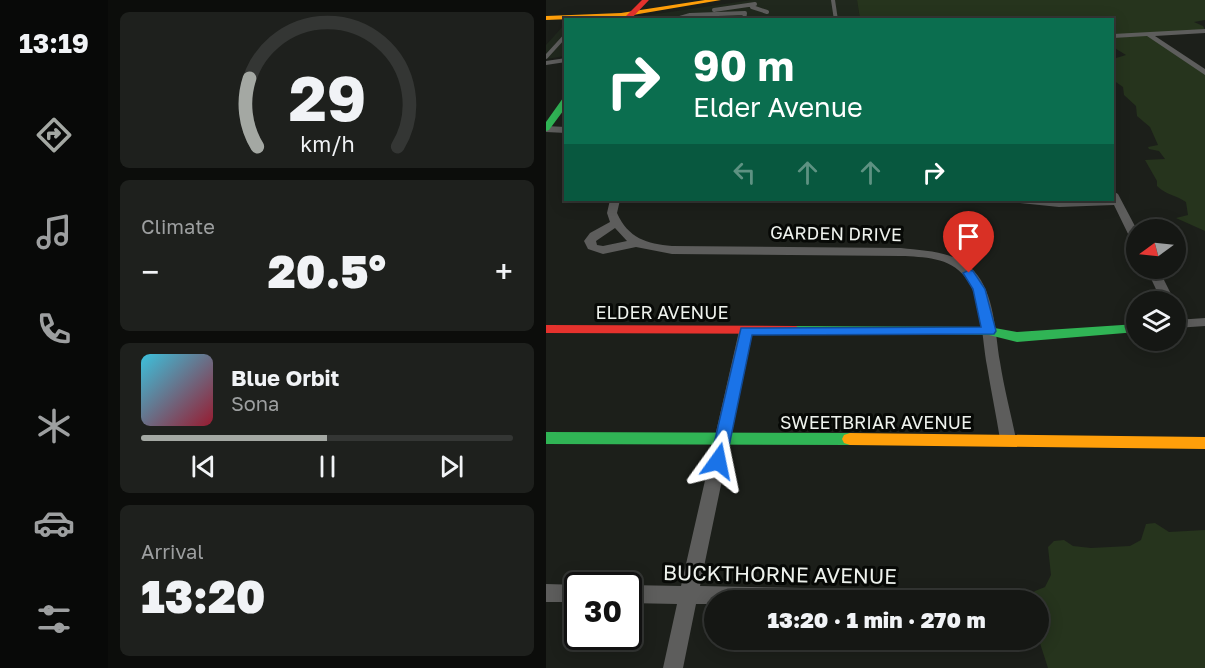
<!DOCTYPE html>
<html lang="en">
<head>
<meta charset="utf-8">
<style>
  :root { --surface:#151714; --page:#1e201d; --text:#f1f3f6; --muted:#9d9fa0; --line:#343634; --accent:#a4a8a3 }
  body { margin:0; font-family:"Golos Text",sans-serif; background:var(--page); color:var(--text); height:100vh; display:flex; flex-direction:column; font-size:22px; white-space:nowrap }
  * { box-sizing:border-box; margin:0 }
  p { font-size:20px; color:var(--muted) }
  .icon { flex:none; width:33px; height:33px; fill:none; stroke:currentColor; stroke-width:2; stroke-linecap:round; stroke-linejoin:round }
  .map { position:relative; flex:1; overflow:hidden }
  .details { display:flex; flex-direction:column; gap:12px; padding:12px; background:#0c0d0b; width:438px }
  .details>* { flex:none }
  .banner { position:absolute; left:18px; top:18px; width:550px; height:183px; border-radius:0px; box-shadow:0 3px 15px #0003,0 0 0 2px var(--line); background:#0b6e4f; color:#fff; overflow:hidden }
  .needle { width:39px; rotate:255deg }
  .controls { position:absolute; left:580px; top:219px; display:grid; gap:12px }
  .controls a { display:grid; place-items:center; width:60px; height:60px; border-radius:50%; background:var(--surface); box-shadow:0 3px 15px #0003,0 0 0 2px var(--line); font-size:30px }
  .speed { position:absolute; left:18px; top:572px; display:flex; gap:12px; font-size:30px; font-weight:700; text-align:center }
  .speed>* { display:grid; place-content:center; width:78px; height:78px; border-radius:50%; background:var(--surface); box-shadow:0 3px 15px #0003,0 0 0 2px var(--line); line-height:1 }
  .speed .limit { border:3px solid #111; border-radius:9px; background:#fff; color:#111 }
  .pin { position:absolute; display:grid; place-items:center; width:51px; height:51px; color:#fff; margin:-62px -26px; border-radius:50% 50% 50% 0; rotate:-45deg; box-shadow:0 0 6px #0007 }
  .pin .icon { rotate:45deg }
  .me { position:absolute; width:66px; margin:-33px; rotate:12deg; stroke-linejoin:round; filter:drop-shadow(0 0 4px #0008) }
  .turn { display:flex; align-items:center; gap:21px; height:126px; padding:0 30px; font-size:27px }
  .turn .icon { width:78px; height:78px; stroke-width:2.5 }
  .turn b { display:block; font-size:42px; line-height:51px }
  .lanes { display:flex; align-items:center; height:57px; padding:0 30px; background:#0003; justify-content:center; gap:30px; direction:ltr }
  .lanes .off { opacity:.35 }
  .big { font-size:45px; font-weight:800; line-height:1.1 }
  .details .card { flex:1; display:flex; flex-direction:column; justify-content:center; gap:9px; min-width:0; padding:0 21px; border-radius:9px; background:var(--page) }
  .details .dial { align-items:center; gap:0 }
  .dial svg { height:156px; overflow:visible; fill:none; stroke:var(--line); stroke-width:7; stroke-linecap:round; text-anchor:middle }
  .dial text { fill:var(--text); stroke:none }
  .song { display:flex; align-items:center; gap:18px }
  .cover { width:72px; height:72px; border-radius:9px; background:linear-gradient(135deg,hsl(190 70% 55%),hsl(350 70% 35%)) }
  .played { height:6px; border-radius:3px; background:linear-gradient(90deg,var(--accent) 50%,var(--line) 50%) }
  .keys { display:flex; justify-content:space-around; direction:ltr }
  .heat { display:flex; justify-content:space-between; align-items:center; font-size:33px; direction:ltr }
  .trip { position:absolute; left:158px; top:590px; width:345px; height:60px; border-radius:30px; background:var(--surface); box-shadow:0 3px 15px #0003,0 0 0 2px var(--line); font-weight:800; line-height:60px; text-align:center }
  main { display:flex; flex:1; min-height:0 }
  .tab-bar { display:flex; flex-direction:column; width:108px; justify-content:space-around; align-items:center; background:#080908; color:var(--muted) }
  .tab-bar .icon { width:42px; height:42px }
  .tab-bar .current { color:var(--accent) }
  .tab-bar b { font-size:27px; color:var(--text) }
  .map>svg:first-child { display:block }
  .built { fill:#20281d }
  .green { fill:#26341d }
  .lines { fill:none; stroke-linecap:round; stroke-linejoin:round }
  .lane { stroke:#5d5d5c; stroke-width:4 }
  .street { fill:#5d5d5c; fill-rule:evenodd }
  .fast { fill:#30b455; fill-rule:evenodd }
  .slow { fill:#ff9f0a; fill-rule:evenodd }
  .jam { fill:#e5322d; fill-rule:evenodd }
  .route { fill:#1a73e8; stroke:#114b97; stroke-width:1.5 }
  .labels { text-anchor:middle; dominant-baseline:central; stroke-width:6; stroke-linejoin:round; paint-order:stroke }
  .street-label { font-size:18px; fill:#eef2ed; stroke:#070906 }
  .near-street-label { font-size:21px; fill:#eef2ed; stroke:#070906 }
</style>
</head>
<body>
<main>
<nav class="tab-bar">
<b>13:19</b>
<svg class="icon current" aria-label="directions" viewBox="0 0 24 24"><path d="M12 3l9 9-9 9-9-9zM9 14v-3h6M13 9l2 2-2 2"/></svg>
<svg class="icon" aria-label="music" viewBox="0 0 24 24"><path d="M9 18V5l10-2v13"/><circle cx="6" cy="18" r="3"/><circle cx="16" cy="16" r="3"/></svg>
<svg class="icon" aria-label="phone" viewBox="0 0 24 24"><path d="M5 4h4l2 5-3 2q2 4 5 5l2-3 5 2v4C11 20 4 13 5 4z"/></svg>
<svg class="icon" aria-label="climate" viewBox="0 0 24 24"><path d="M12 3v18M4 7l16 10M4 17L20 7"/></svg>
<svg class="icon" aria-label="car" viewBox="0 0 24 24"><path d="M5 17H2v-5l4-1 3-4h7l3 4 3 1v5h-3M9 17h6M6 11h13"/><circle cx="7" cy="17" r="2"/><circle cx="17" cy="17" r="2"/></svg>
<svg class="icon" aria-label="filters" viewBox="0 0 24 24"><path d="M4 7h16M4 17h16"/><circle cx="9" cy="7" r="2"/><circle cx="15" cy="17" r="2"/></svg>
</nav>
<section class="details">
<div class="card dial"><svg viewBox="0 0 100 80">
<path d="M14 69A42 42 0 1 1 86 69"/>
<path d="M14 69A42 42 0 0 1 10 34" stroke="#a4a8a3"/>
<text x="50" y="56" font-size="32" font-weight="700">29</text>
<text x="50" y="72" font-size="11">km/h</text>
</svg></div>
<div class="card"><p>Climate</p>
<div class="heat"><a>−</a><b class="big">20.5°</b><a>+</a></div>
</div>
<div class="card">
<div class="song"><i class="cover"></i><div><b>Blue Orbit</b><p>Sona</p></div></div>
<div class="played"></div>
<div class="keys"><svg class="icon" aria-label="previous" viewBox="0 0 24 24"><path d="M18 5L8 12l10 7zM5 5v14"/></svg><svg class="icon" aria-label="pause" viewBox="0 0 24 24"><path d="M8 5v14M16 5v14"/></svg><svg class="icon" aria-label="next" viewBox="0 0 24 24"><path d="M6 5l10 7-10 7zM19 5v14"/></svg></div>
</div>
<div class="card"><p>Arrival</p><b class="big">13:20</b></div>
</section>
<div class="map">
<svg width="659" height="668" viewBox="0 0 659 668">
  <rect width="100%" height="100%" fill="#1c1f1a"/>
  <path class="built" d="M206 0H311L314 19 69 20Z
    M19 24V56L0 59V45Z"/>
  <path class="green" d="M311 0H659V20L648 22 657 26 659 30 605 35 659 73V231L630 218 642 215 640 202C630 195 620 195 611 186V181L599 160 619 159 613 151 603 149 602 147 612 145 604 127 591 116 590 106 578 95 577 87 567 80V59L580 55 567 47V20L314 19Z
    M609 523 623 532 659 530V668H502L492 637V600L480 599 489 591 499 587 505 575 502 547 508 541 518 540 527 546 545 548 584 546 595 540 600 524Z"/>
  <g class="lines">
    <path class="lane" d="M287 0 290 20
      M206 7 221 12
      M168 10 209 4
      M127 20 144 15 199 13 198 20
      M0 57 20 35"/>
    <path class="street" d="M659 29V33L609 36 659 69V75L601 36 567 38V34Z
      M20 58V62L0 65V61Z
      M0 126 20 127V133L0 132Z
      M567 191 572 194 591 230V243L585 240 568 205 513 207 474 203 469 200H567Z
      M64 200H74L71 213C82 238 101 244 126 246L355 248C380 251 410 251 428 271 449 294 449 333 454 362 458 388 465 414 470 439L468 443 462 445 456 443 454 439C450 415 445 390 441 366 436 339 436 298 419 277 404 257 377 257 355 256L126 254 90 247 57 254 42 249 38 241 44 233 64 222 61 213ZM69 228 81 241 57 246 51 245 50 241Z
      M600 268H612L629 302H616Z
      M659 318V326L630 328V320Z
      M200 327 207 331 154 586 420 591 427 594 430 600H168V604H150L137 668H117L131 604 82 603V585L135 586 193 331Z
      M0 584 34 585H32V602H0Z"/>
    <path class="fast" d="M17 98H20V107L3 130 0 131V122Z
      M591 324V332L471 342 443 335 250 334 243 330 250 326 443 327 471 332Z
      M0 432 304 433 310 435 312 439 310 443 304 445 0 444Z"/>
    <path class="slow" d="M159 0H175L75 17 0 20V16L75 13Z
      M304 433 659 437V449L304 445 298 443 296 439 298 435Z"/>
    <path class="jam" d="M96 0H103L84 20H76Z
      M0 325 250 326 257 330 250 334 0 333Z"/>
  </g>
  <path class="route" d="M423 270 427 271 439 289 450 331 448 334 206 335 180 461 178 466 172 468 166 466 164 461 195 328 435 327 427 289 417 273Z"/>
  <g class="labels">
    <g class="street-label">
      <text transform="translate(290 233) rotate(1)">GARDEN DRIVE</text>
      <text x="116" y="312">ELDER AVENUE</text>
      <text x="330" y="422">SWEETBRIAR AVENUE</text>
    </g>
    <g class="near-street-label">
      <text transform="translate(234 574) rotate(1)">BUCKTHORNE AVENUE</text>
    </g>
  </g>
</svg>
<div class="controls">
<a><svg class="needle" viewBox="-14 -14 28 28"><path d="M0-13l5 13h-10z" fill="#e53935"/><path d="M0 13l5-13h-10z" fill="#9d9fa0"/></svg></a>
<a><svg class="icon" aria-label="layers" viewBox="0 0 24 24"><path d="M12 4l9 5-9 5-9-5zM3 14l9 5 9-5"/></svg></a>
</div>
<div class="speed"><div class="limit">30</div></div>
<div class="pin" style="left:423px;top:273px;background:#d93025"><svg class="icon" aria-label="arrive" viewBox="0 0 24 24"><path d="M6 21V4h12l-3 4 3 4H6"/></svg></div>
<svg class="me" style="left:172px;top:461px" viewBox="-20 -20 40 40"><path d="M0-17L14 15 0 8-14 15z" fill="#1a73e8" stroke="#fff" stroke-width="4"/></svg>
<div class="trip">13:20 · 1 min · 270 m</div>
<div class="banner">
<div class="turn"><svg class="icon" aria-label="right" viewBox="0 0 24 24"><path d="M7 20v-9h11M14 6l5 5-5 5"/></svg><div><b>90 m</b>Elder Avenue</div></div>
<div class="lanes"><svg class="icon off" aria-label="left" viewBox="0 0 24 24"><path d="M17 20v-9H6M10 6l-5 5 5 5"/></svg><svg class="icon off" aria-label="ahead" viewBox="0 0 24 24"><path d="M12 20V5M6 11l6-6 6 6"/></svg><svg class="icon off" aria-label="ahead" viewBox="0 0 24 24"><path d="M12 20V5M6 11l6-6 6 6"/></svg><svg class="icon" aria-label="right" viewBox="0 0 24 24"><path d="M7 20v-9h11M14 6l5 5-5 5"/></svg></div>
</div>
</div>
</main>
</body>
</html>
